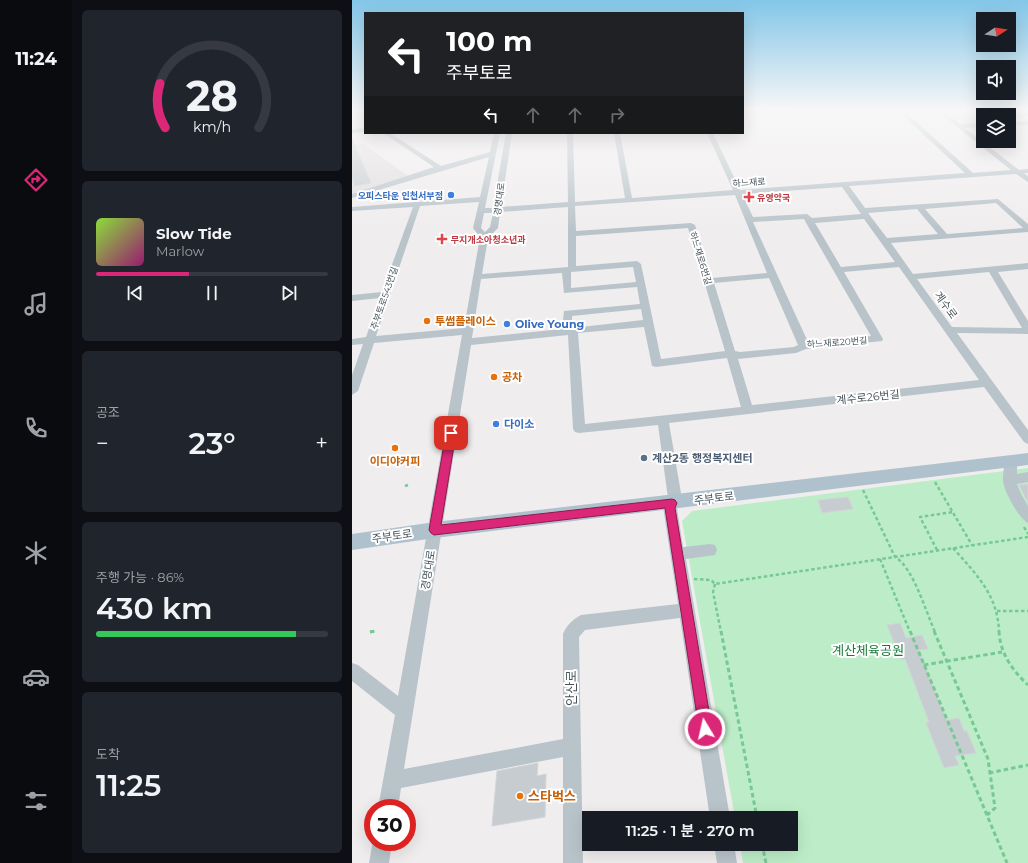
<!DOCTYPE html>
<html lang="ko">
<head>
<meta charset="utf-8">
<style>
  :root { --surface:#171b24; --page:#20242c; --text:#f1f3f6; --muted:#9ea1a6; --line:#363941; --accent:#db2777 }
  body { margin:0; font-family:Montserrat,"Noto Sans KR",sans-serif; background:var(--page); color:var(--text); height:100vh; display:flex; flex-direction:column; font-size:15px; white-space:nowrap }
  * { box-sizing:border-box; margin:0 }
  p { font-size:13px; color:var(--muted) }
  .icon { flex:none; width:22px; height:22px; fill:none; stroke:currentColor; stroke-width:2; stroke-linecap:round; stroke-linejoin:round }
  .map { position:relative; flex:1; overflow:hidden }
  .details { display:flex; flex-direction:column; gap:10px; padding:10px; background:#0d0f14; width:280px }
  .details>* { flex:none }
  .top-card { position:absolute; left:12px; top:12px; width:380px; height:122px; border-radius:0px; box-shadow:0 4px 16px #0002; background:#202124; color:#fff; overflow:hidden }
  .needle { width:26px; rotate:78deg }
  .fabs { position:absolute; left:624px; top:12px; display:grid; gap:8px }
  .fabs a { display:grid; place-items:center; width:40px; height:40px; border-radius:0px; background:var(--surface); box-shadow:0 4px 16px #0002; font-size:20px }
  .speed { position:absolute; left:12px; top:799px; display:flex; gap:8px; font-size:20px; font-weight:700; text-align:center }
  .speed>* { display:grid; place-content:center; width:52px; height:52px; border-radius:50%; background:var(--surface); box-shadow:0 4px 16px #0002; line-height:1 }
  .speed .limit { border:6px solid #d22; background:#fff; color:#111 }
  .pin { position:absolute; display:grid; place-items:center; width:34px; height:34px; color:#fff; margin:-17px; border-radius:8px; box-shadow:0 2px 6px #0006 }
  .me { position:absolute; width:44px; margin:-22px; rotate:351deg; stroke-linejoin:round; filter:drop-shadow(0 0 3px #0008) }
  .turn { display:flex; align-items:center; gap:14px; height:84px; padding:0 16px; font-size:18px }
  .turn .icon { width:52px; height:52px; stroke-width:2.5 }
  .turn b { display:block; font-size:28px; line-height:34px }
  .lanes { display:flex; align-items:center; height:38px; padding:0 16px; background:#0003; justify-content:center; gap:20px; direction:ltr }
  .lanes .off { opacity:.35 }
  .big { font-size:30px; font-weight:600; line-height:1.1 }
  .details .widget { flex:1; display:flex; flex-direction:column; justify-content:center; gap:6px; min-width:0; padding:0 14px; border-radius:6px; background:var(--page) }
  .details .dial { align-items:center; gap:0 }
  .dial svg { height:104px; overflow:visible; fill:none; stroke:var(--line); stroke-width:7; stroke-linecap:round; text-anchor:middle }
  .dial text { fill:var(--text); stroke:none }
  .song { display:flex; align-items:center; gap:12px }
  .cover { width:48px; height:48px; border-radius:6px; background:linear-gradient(135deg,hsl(90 70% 55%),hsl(320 70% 35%)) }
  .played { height:4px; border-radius:2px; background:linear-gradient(90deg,var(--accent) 40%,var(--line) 40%) }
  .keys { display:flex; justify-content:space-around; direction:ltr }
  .heat { display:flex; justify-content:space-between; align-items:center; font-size:22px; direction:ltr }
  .charge { height:6px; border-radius:3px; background:linear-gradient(90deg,#34c759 86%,var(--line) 0) }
  .trip { position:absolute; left:230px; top:811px; width:216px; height:40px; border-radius:0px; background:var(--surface); box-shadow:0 4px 16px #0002; font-weight:600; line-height:40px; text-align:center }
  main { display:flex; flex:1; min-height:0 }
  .dock { display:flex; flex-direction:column; width:72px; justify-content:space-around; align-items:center; background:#090b0e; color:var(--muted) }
  .dock .icon { width:28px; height:28px }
  .dock .active { color:var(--accent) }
  .dock b { font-size:18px; color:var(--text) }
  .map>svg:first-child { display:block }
  .education { fill:#e1dedf }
  .green { fill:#bdedc8 }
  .building { fill:#c7ccd0; stroke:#d2d5d9 }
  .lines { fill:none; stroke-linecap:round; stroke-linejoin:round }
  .path-far1 { stroke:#77c994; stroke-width:2.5; stroke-dasharray:3.5 2.5; stroke-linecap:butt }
  .path { stroke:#77c994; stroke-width:3; stroke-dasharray:4.5 3; stroke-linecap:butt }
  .minor { fill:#b9c4ca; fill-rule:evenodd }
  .major { fill:#aec1cc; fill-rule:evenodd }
  .route { fill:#db2777; stroke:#8e194d }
  .shop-dot { fill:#3f7fe0; stroke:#fff; stroke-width:1.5 }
  .health-dot { fill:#e0444e; stroke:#fff; stroke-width:1.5 }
  .food-dot { fill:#e8710a; stroke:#fff; stroke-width:1.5 }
  .service-dot { fill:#5c6f8a; stroke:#fff; stroke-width:1.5 }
  .labels { text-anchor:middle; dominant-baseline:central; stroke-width:4; stroke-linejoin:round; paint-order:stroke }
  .far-street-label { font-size:9px; fill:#46545a; stroke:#fff }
  .far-shop-label { font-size:9px; font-weight:bold; fill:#366cbe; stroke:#fff; text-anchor:end }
  .far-health-label { font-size:9px; font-weight:bold; fill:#be3a42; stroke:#fff; text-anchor:start }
  .street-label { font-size:11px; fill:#46545a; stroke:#fff }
  .food-label { font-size:11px; font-weight:bold; fill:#c56008; stroke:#fff; text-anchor:start }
  .shop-label { font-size:11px; font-weight:bold; fill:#366cbe; stroke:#fff; text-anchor:start }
  .service-label { font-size:11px; font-weight:bold; fill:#4e5e75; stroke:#fff; text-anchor:start }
  .near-park-label { font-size:13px; fill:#1a783b; stroke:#fff }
  .near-street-label { font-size:13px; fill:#46545a; stroke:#fff }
  .near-food-label { font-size:13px; font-weight:bold; fill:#c56008; stroke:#fff; text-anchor:start }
</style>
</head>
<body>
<main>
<nav class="dock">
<b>11:24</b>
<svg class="icon active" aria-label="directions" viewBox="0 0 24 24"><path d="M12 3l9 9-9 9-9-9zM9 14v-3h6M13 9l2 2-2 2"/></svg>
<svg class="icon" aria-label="music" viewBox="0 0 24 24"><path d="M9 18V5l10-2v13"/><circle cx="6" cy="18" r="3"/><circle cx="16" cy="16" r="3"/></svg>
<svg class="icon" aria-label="phone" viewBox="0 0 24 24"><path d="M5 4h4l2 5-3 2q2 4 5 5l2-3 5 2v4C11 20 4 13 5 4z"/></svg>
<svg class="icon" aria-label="climate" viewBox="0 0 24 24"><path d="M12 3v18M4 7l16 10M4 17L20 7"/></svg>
<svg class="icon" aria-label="car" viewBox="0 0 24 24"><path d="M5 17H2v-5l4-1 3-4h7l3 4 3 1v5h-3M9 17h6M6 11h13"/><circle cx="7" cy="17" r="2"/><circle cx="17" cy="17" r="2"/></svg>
<svg class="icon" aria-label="filters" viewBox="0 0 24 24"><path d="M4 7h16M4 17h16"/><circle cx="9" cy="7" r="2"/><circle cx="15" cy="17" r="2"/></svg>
</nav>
<section class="details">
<div class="widget dial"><svg viewBox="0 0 100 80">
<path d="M14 69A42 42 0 1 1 86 69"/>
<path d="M14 69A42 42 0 0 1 10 35" stroke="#db2777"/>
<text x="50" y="56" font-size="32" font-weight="700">28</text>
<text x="50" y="72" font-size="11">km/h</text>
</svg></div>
<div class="widget">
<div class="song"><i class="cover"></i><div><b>Slow Tide</b><p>Marlow</p></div></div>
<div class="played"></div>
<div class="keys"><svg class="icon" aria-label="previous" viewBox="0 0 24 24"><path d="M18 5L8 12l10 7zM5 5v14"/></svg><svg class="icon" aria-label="pause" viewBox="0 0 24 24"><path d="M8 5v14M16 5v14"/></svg><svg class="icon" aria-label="next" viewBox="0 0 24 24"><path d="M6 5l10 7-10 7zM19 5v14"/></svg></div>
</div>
<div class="widget"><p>공조</p>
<div class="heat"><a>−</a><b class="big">23°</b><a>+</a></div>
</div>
<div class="widget"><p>주행 가능 · 86%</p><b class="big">430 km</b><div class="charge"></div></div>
<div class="widget"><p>도착</p><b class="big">11:25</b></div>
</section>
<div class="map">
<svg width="676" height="863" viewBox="0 0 676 863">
  <rect width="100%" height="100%" fill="#f0edee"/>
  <path class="education" d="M594 110H676V115L657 119V115H631V120L609 121Z
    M11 144 56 176 0 194V146Z"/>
  <path class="green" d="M676 468V863H391L388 844H439V818H383L330 521 340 511Z"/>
  <path class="building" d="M0 138 11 164 19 183 3 186 0 177Z
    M676 484V503L667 485Z
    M496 497 501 509 470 513 466 500Z
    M548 623 554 638 570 635 576 649 567 650 595 720 607 718 612 731H615L624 753 603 756 607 765 592 768 574 723 577 722 553 659 549 660 535 625Z
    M186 763 185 776 194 774 193 817 140 826 145 771Z"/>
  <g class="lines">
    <path class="path-far1" d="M583 482 620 545
      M53 486 56 485
      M511 490 543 557C561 567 574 612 583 632
      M672 527 676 534
      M601 548C624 574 646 595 647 632
      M585 550 568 517 601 512
      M528 559 558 632
      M342 579 359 580 363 584 676 537
      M363 584 361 592 369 632
      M645 611H676
      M18 632 24 631"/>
    <path class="path" d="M369 631 405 818
      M558 631 655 863
      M582 631 636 759 643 808 635 815
      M647 631C648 653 660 670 676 685
      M18 632 24 631
      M572 665 650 652
      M637 773 676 765
      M410 844 414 863"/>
    <path class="minor" d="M420 110H449L446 112 391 115V111Z
      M545 110H551L621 173 659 170 584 110H590L609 124 631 123V127L613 128 667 170 676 169V173H672L676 176V182L664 174 497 186 513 208 646 199 676 224V232L539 243 561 274 676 263V269L646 272 676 321V334L605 333 676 430V444L672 442 632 387 317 423 330 499 325 508 331 547 358 544 363 545 365 550 363 555 334 559 378 818H358L328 618 233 630 227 637 231 863H211V757L49 788 46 808H26L43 715 0 681V663L6 665 46 696 110 335 22 343 6 391 0 395V375L11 344 0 345V339L14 337 28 298 0 301V295L30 292 61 207 0 211V207L128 197 137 157 0 198V194L82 167 31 133H38L89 166 138 152 142 133H148L133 208H141L154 133H160L149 207 216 202 215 133H221L223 202 273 198 262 133H268L280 198 381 190 355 133H361L388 190 613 173ZM490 187 509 214 460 218 455 214 401 217 390 194ZM383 195 415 273 360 278 343 225 339 223 224 231 223 206ZM127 202 121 228 128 237 112 328 24 336 68 206ZM644 203 671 228 595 234 573 209ZM216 207V267L130 274 136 238 146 228 148 212ZM565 209 586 234 535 238 516 213ZM132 213H141L138 227 133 232 129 228ZM452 219 453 221 519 336 456 342 401 222ZM512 219 543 262 489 267 463 223ZM336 228 373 351 309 359 289 264 285 261 224 266V236ZM281 267 284 282 219 288V272ZM547 267 627 380 400 405 386 359 444 353 454 349 530 341 531 339 492 272ZM637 272 670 328 600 327 565 279ZM210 273 212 293 285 287 288 304 212 311 210 329 120 338 129 279ZM417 278 446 345 442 347 388 352 383 351 362 283ZM289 309 291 320 220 328V316ZM292 327 300 366 304 367 375 358 389 407 233 424 226 333ZM216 335 221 429 223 432 227 433 306 425 316 498 311 507 326 604 229 615C221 619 214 626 211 634V739L52 769 119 345Z
      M676 112V116L657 119V115Z
      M676 121V125L657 126V122Z
      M659 456 663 457 665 461V474L676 472V482L665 484 669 494 676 506V523C667 519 651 490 651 480 651 473 652 463 655 457Z
      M21 840V842H40L37 863H17Z
      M362 844H382L385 863H365Z"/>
    <path class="major" d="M13 128V132L0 133V129Z
      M676 453V465L83 538 0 550V534L83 522Z"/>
  </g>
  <linearGradient id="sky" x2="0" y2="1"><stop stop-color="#83c6e8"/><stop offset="0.48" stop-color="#f8f7f7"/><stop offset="1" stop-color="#f8f7f7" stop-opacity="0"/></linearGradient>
  <rect width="676" height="230" fill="url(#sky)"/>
  <path class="route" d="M99 430 104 433 89 525 320 499 323 500 325 503 323 508 360 729 358 734 353 735 348 734 347 729 313 508 82 535 79 533 77 530 94 433Z"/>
  <g class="shop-dot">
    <circle cx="99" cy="195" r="4"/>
    <circle cx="155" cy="324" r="4"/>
    <circle cx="144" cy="424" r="4"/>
  </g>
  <g class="health-dot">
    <path d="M395 191h4v4h4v4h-4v4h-4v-4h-4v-4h4z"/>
    <path d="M88 233h4v4h4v4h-4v4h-4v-4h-4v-4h4z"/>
  </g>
  <g class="food-dot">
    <circle cx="75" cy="321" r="4"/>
    <circle cx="142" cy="377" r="4"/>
    <circle cx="43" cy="448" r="4"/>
    <circle cx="168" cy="796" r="4"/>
  </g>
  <circle class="service-dot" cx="292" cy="458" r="4"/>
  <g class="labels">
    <g class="far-street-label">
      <text transform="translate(397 182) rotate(-4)">하느재로</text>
      <text transform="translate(147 199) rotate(-82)">경명대로</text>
      <text transform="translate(349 258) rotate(73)">하느재로6번길</text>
      <text transform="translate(32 298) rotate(-71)">주부토로543번길</text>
      <text transform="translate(485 342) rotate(-4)">하느재로20번길</text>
    </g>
    <g class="far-shop-label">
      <text x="91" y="195">오피스타운 인천서부점</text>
    </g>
    <g class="far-health-label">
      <text x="405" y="197">유영약국</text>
      <text x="99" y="239">무지개소아청소년과</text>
    </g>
    <g class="street-label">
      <text transform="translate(594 305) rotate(54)">계수로</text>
      <text transform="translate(516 397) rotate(-6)">계수로26번길</text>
      <text transform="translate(362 498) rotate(-7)">주부토로</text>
      <text transform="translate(40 536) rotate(-8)">주부토로</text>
      <text transform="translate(76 570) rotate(-81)">경명대로</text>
    </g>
    <g class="food-label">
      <text x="83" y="321">투썸플레이스</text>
      <text x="150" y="377">공차</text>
      <text x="43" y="461" text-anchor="middle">이디야커피</text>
    </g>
    <g class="shop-label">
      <text x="163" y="324">Olive Young</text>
      <text x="152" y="424">다이소</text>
    </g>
    <g class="service-label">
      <text x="300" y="458">계산2동 행정복지센터</text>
    </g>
    <g class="near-park-label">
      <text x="516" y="650">계산체육공원</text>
    </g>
    <g class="near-street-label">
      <text transform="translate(219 688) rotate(-90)">안산로</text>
    </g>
    <g class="near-food-label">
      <text x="176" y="796">스타벅스</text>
    </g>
  </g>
</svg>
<div class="fabs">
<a><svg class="needle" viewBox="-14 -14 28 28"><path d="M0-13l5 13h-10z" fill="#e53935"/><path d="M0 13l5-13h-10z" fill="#9ea1a6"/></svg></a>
<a><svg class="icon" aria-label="sound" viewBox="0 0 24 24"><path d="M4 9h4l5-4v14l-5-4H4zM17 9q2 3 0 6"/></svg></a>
<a><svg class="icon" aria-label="layers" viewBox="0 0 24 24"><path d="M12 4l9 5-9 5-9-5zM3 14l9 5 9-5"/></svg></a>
</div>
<div class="speed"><div class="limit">30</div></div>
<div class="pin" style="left:99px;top:433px;background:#d93025"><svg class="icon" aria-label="arrive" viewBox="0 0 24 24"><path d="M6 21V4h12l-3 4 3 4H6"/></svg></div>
<svg class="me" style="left:353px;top:729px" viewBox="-20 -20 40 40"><circle r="17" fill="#db2777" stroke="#fff" stroke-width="3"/><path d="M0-11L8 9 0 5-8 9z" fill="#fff"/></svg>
<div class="trip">11:25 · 1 분 · 270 m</div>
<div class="top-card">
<div class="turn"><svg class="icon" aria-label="left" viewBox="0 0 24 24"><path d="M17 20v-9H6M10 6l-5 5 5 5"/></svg><div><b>100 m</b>주부토로</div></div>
<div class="lanes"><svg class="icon" aria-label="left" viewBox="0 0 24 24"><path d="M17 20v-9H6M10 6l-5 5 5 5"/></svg><svg class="icon off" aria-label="ahead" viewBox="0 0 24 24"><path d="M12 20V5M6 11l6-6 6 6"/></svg><svg class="icon off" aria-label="ahead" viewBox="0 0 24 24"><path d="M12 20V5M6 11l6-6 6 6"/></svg><svg class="icon off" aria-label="right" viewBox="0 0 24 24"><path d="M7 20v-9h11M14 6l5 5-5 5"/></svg></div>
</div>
</div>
</main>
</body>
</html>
